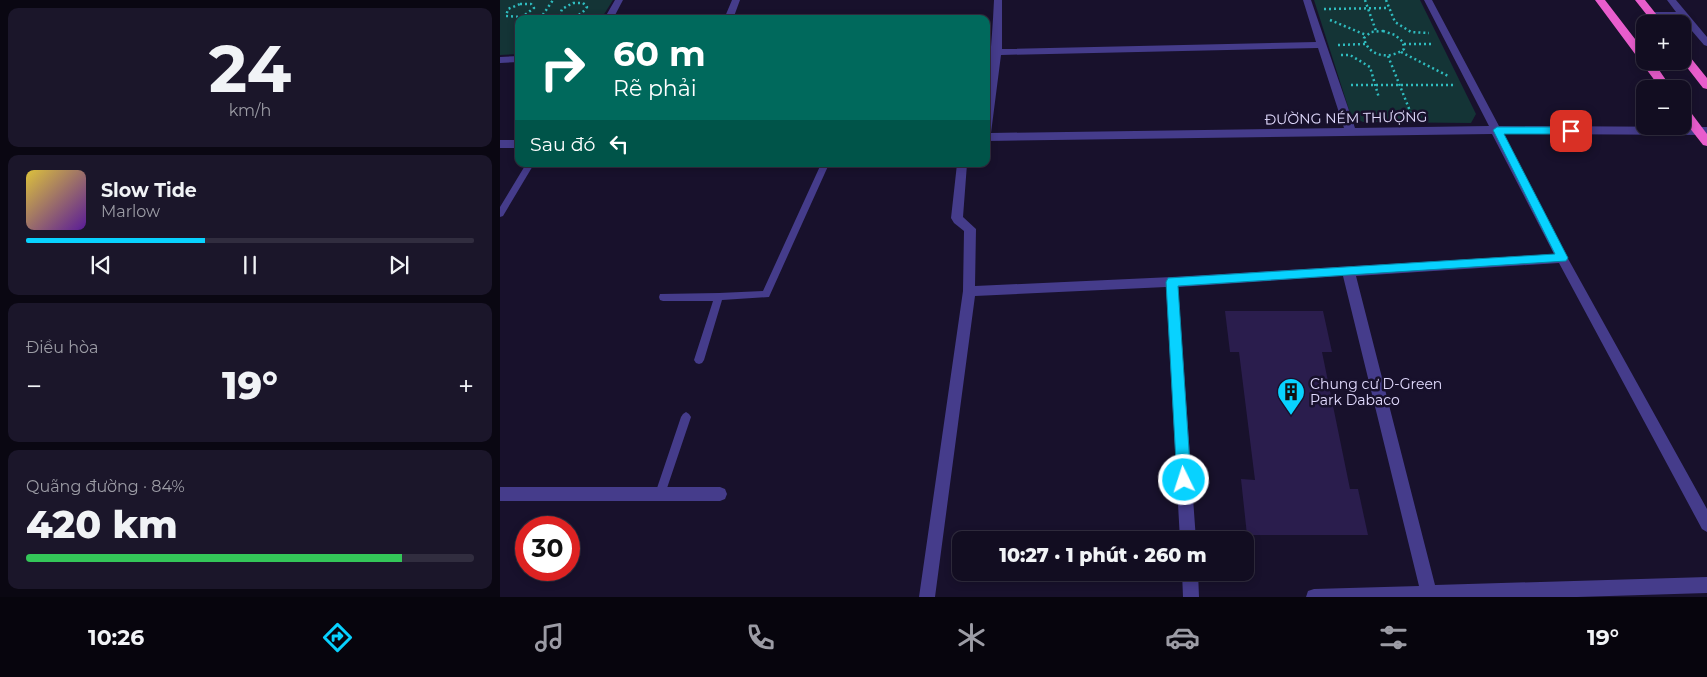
<!DOCTYPE html>
<html lang="vi">
<head>
<meta charset="utf-8">
<style>
  :root { --surface:#120d21; --page:#1b162a; --text:#f1f3f6; --muted:#9c9ca5; --line:#312d3f; --accent:#08d2ff }
  body { margin:0; font-family:Montserrat,sans-serif; background:var(--page); color:var(--text); height:100vh; display:flex; flex-direction:column; font-size:19px; white-space:nowrap }
  * { box-sizing:border-box; margin:0 }
  p { font-size:16px; color:var(--muted) }
  .icon { flex:none; width:28px; height:28px; fill:none; stroke:currentColor; stroke-width:2; stroke-linecap:round; stroke-linejoin:round }
  .map { position:relative; flex:1; overflow:hidden }
  .details { display:flex; flex-direction:column; gap:8px; padding:8px; background:#0a0712; width:500px }
  .details>* { flex:none }
  .hud { position:absolute; left:15px; top:15px; width:475px; height:152px; border-radius:10px; box-shadow:0 2px 8px #0003,0 0 0 1px var(--line); background:#00695c; color:#fff; overflow:hidden }
  .tools { position:absolute; left:1136px; top:15px; display:grid; gap:10px }
  .tools a { display:grid; place-items:center; width:55px; height:55px; border-radius:10px; background:var(--surface); box-shadow:0 2px 8px #0003,0 0 0 1px var(--line); font-size:25px }
  .speed { position:absolute; left:15px; top:516px; display:flex; gap:10px; font-size:25px; font-weight:700; text-align:center }
  .speed>* { display:grid; place-content:center; width:65px; height:65px; border-radius:50%; background:var(--surface); box-shadow:0 2px 8px #0003,0 0 0 1px var(--line); line-height:1 }
  .speed .limit { border:8px solid #d22; background:#fff; color:#111 }
  .pin { position:absolute; display:grid; place-items:center; width:42px; height:42px; color:#fff; margin:-21px; border-radius:10px; box-shadow:0 2px 8px #0006 }
  .me { position:absolute; width:55px; margin:-28px; rotate:356deg; stroke-linejoin:round; filter:drop-shadow(0 0 4px #0008) }
  .turn { display:flex; align-items:center; gap:18px; height:105px; padding:0 15px; font-size:22px }
  .turn .icon { width:65px; height:65px; stroke-width:2.5 }
  .turn b { display:block; font-size:35px; line-height:42px }
  .then { display:flex; align-items:center; height:48px; padding:0 15px; background:#0003; gap:10px; font-size:19px }
  .big { font-size:38px; font-weight:800; line-height:1.1 }
  .details .tile { flex:1; display:flex; flex-direction:column; justify-content:center; gap:8px; min-width:0; padding:0 18px; border-radius:10px; background:var(--page) }
  .details .dial { align-items:center; gap:0 }
  .dial b { font-size:65px; line-height:1 }
  .song { display:flex; align-items:center; gap:15px }
  .cover { width:60px; height:60px; border-radius:8px; background:linear-gradient(135deg,hsl(50 70% 55%),hsl(270 70% 35%)) }
  .played { height:5px; border-radius:2px; background:linear-gradient(90deg,var(--accent) 40%,var(--line) 40%) }
  .keys { display:flex; justify-content:space-around; direction:ltr }
  .heat { display:flex; justify-content:space-between; align-items:center; font-size:28px; direction:ltr }
  .charge { height:8px; border-radius:4px; background:linear-gradient(90deg,#34c759 84%,var(--line) 0) }
  .trip { position:absolute; left:452px; top:531px; width:302px; height:50px; border-radius:10px; background:var(--surface); box-shadow:0 2px 8px #0003,0 0 0 1px var(--line); font-weight:800; line-height:50px; text-align:center }
  .menu { display:flex; height:80px; justify-content:space-around; align-items:center; background:#07050d; color:var(--muted) }
  .menu .icon { width:35px; height:35px }
  .menu .active { color:var(--accent) }
  .menu b { font-size:22px; color:var(--text) }
  main { display:flex; flex:1; min-height:0 }
  .map>svg:first-child { display:block }
  .green { fill:#143436 }
  .building { fill:#2a1d4d }
  .lines { fill:none; stroke-linecap:round; stroke-linejoin:round }
  .path { stroke:#2fbcbf; stroke-width:2.5; stroke-dasharray:2 3; stroke-linecap:butt }
  .service { fill:#453c8b; fill-rule:evenodd }
  .minor { fill:#453c8b; fill-rule:evenodd }
  .trunk { fill:#e85dcc; fill-rule:evenodd }
  .route { fill:#08d2ff; stroke:#0588a6 }
  .labels { text-anchor:middle; dominant-baseline:central; stroke-width:5; stroke-linejoin:round; paint-order:stroke }
  .street-label { font-size:14px; fill:#e3dcff; stroke:#18112c }
  .poi-label { font-size:14px; fill:#e3dcff; stroke:#18112c; text-anchor:start }
</style>
</head>
<body>
<main>
<section class="details">
<div class="tile dial"><b>24</b><p>km/h</p></div>
<div class="tile">
<div class="song"><i class="cover"></i><div><b>Slow Tide</b><p>Marlow</p></div></div>
<div class="played"></div>
<div class="keys"><svg class="icon" aria-label="previous" viewBox="0 0 24 24"><path d="M18 5L8 12l10 7zM5 5v14"/></svg><svg class="icon" aria-label="pause" viewBox="0 0 24 24"><path d="M8 5v14M16 5v14"/></svg><svg class="icon" aria-label="next" viewBox="0 0 24 24"><path d="M6 5l10 7-10 7zM19 5v14"/></svg></div>
</div>
<div class="tile"><p>Điều hòa</p>
<div class="heat"><a>−</a><b class="big">19°</b><a>+</a></div>
</div>
<div class="tile"><p>Quãng đường · 84%</p><b class="big">420 km</b><div class="charge"></div></div>
</section>
<div class="map">
<svg width="1207" height="597" viewBox="0 0 1207 597">
  <rect width="100%" height="100%" fill="#18112c"/>
  <path class="green" d="M0 0H113L101 19H19V54L0 55Z
    M814 0H920L976 114 971 123 863 122 851 116Z"/>
  <path class="building" d="M725 311H823L832 352H822L850 489H858L868 535H747L741 479 755 480 739 352H730Z"/>
  <g class="lines">
    <path class="path" d="M865 0 876 31
      M886 0 895 22 911 32 929 33
      M73 3H83L87 7C80 17 71 19 60 15L62 9Z
      M20 4H31L34 8 22 17 6 16 8 9Z
      M824 9 889 8
      M40 19 53 0
      M830 20 866 35
      M883 31 895 35 903 42 904 49C890 60 868 57 864 38L871 32Z
      M904 44H933
      M838 45 865 44
      M901 52 950 77
      M841 55H850L870 67 879 98
      M888 56 912 116
      M851 85H955"/>
    <path class="service" d="M26 164H34L3 216 0 217V207Z
      M321 164H329L269 297 222 300 204 360 202 363 199 364 196 363 194 360 213 301H163L160 300 159 297 160 294 219 293 263 291Z
      M186 412 189 414 191 417 165 494 164 498 160 499 156 498 155 494 181 417 183 414Z"/>
    <path class="minor" d="M115 0H123L113 19H104Z
      M232 0H240L233 19H224Z
      M494 0H502V49L816 42 803 0H811L855 128 989 126 924 0H932L999 126 1207 127V135L1003 134 1066 255 1207 509V532L1202 529 1059 263 856 276 935 585 1207 577V593L1077 597H806L808 591 814 589 919 586 843 276 678 287 696 540H680L666 287 475 296 435 597H419L463 291 464 231 454 223 451 218 457 164H467L463 217 476 229 475 286 672 277 1054 254 992 134 486 141C486 93 492 47 494 0ZM818 48 844 128 491 133 501 55Z
      M1167 0H1176L1207 37V46L1204 45 1180 17H1148L1147 15 1151 12H1176Z
      M19 56V62L0 63V57Z
      M0 140H19V148H0Z
      M0 487H220L225 489 227 494 225 499 220 501H0Z
      M682 572H698L699 597H683Z"/>
    <path class="trunk" d="M1095 0H1105L1145 52V61H1153L1172 89H1161Z
      M1135 0H1145L1164 24H1154Z
      M1182 51 1186 52 1207 78V89L1203 88 1182 61Z
      M1182 105 1186 106 1207 134V146L1203 145 1182 118Z"/>
  </g>
  <path class="route" d="M997 127H1071L1075 131 1071 134H1004L1068 258 1066 261 678 286 691 480 689 485 684 487 679 485 677 480 666 282 668 278 1055 254 993 130Z"/>
  <defs>
    <symbol id="building-pin" viewBox="-11 -11 22 30"><path d="M0 17L-7.5 6A9.5 9.5 0 1 1 7.5 6Z" fill="#08d2ff" stroke="#18112c"/><path d="M-4-6H4V6H1V3H-1V6H-4ZM-2.5-4.3h1.7v1.8h-1.7ZM.8-4.3h1.7v1.8H.8ZM-2.5-1h1.7V.8h-1.7ZM.8-1h1.7V.8H.8Z" fill="#111"/></symbol>
  </defs>
  <g fill-rule="evenodd">
    <use href="#building-pin" x="775" y="376" width="32" height="43"/>
  </g>
  <g class="labels">
    <g class="street-label">
      <text transform="translate(846 118) rotate(-1)">ĐƯỜNG NÉM THƯỢNG</text>
    </g>
    <g class="poi-label">
      <text x="810" y="384">Chung cư D-Green<tspan x="810" dy="16">Park Dabaco</tspan></text>
    </g>
  </g>
</svg>
<div class="tools">
<a>+</a>
<a>−</a>
</div>
<div class="speed"><div class="limit">30</div></div>
<div class="pin" style="left:1071px;top:131px;background:#d93025"><svg class="icon" aria-label="arrive" viewBox="0 0 24 24"><path d="M6 21V4h12l-3 4 3 4H6"/></svg></div>
<svg class="me" style="left:684px;top:480px" viewBox="-20 -20 40 40"><circle r="17" fill="#08d2ff" stroke="#fff" stroke-width="3"/><path d="M0-11L8 9 0 5-8 9z" fill="#fff"/></svg>
<div class="trip">10:27 · 1 phút · 260 m</div>
<div class="hud">
<div class="turn"><svg class="icon" aria-label="right" viewBox="0 0 24 24"><path d="M7 20v-9h11M14 6l5 5-5 5"/></svg><div><b>60 m</b>Rẽ phải</div></div>
<div class="then">Sau đó<svg class="icon" aria-label="left" viewBox="0 0 24 24"><path d="M17 20v-9H6M10 6l-5 5 5 5"/></svg></div>
</div>
</div>
</main>
<nav class="menu">
<b>10:26</b>
<svg class="icon active" aria-label="directions" viewBox="0 0 24 24"><path d="M12 3l9 9-9 9-9-9zM9 14v-3h6M13 9l2 2-2 2"/></svg>
<svg class="icon" aria-label="music" viewBox="0 0 24 24"><path d="M9 18V5l10-2v13"/><circle cx="6" cy="18" r="3"/><circle cx="16" cy="16" r="3"/></svg>
<svg class="icon" aria-label="phone" viewBox="0 0 24 24"><path d="M5 4h4l2 5-3 2q2 4 5 5l2-3 5 2v4C11 20 4 13 5 4z"/></svg>
<svg class="icon" aria-label="climate" viewBox="0 0 24 24"><path d="M12 3v18M4 7l16 10M4 17L20 7"/></svg>
<svg class="icon" aria-label="car" viewBox="0 0 24 24"><path d="M5 17H2v-5l4-1 3-4h7l3 4 3 1v5h-3M9 17h6M6 11h13"/><circle cx="7" cy="17" r="2"/><circle cx="17" cy="17" r="2"/></svg>
<svg class="icon" aria-label="filters" viewBox="0 0 24 24"><path d="M4 7h16M4 17h16"/><circle cx="9" cy="7" r="2"/><circle cx="15" cy="17" r="2"/></svg>
<b>19°</b>
</nav>
</body>
</html>
